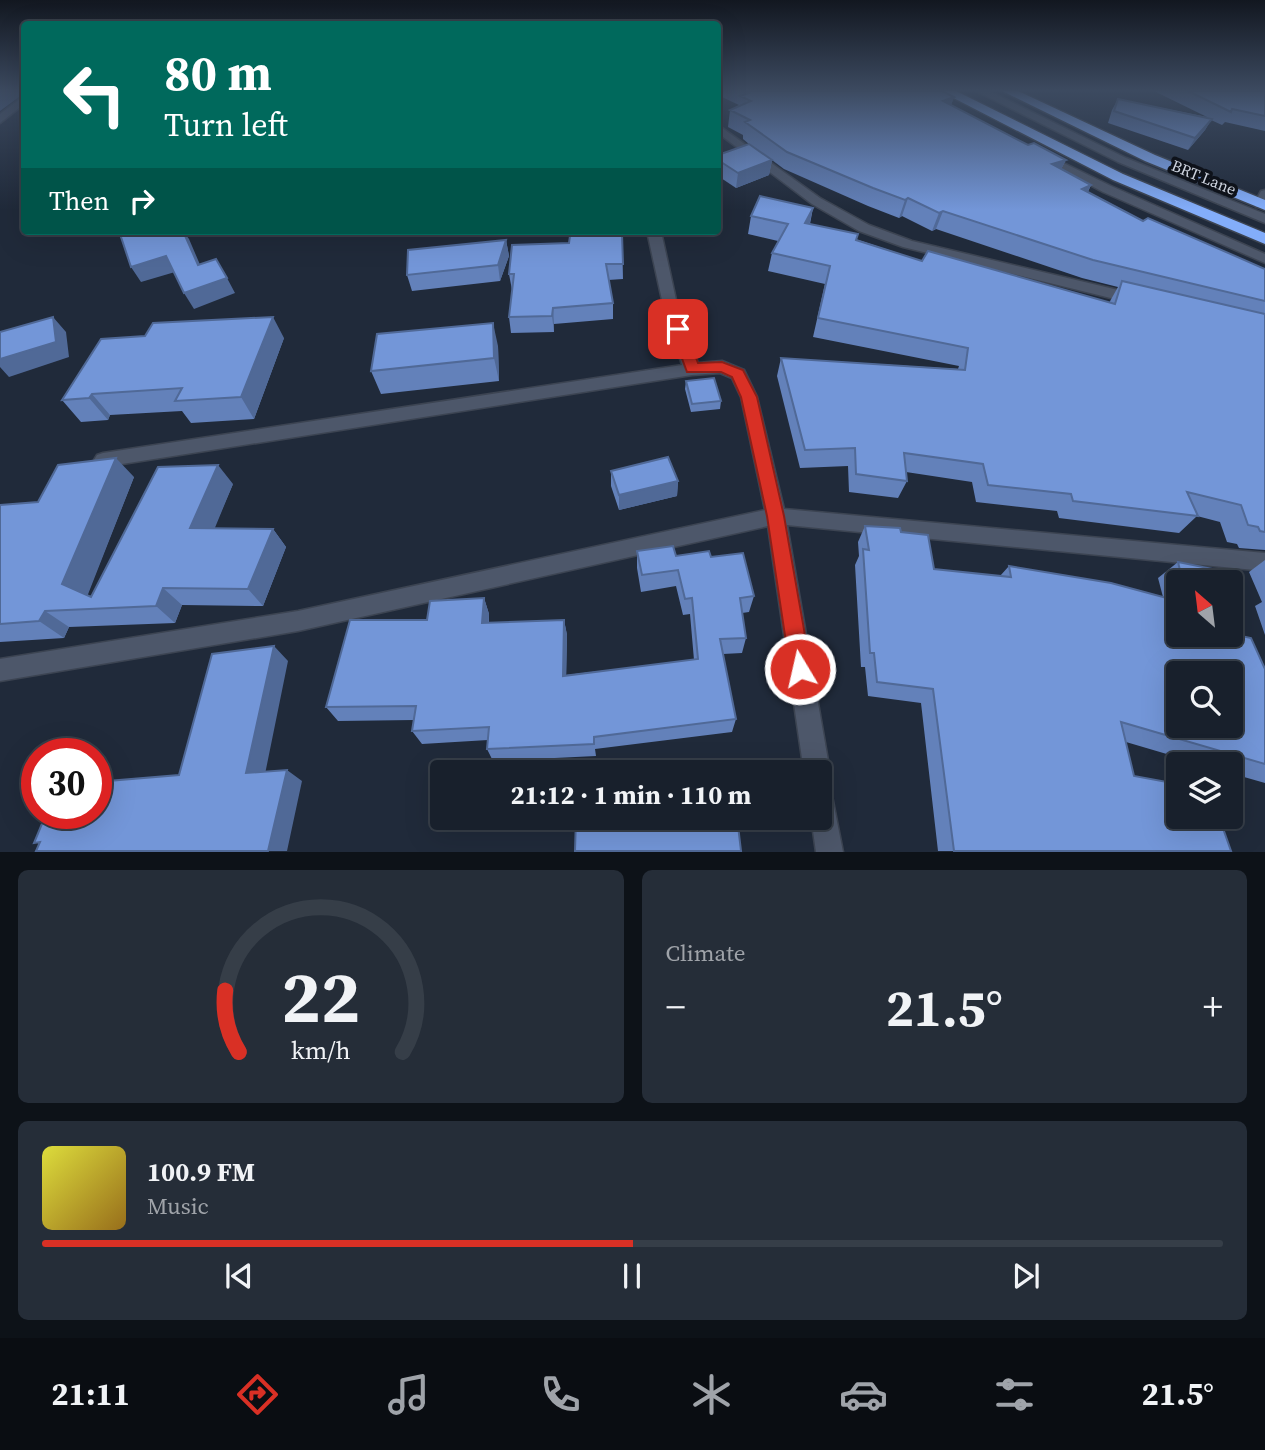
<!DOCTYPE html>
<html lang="en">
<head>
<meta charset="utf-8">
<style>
  :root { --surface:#18202c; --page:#252d38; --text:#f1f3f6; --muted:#9fa3a9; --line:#363e48; --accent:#d93025 }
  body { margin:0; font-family:"Source Serif 4",serif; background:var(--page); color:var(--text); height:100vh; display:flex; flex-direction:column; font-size:26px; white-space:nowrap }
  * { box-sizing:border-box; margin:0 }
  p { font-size:23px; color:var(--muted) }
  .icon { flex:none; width:38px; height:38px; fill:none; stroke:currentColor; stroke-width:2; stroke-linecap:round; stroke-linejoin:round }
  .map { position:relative; height:852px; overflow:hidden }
  .details { display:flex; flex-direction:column; gap:18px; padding:18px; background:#0d1218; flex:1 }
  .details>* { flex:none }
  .top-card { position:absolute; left:21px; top:21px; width:700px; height:214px; border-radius:7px; box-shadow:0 7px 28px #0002,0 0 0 2px var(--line); background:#00695c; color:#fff; overflow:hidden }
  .needle { width:46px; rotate:332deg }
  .buttons { position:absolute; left:1166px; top:570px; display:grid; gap:14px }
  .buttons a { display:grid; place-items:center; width:77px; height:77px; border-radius:7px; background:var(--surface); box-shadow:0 7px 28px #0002,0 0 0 2px var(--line); font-size:35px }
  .speed { position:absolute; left:21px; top:738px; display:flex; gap:14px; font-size:35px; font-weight:700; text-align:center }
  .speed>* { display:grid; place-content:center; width:91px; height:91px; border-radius:50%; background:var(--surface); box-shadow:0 7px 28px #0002,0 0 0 2px var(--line); line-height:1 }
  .speed .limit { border:10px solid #d22; background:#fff; color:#111 }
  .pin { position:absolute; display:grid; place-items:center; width:60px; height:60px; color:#fff; margin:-30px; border-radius:14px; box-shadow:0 4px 10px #0006 }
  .me { position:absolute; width:77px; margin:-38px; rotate:351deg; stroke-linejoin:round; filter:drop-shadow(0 0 5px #0008) }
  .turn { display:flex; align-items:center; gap:24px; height:147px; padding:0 28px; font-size:32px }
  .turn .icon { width:91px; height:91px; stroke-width:2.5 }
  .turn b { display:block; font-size:49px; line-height:60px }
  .then { display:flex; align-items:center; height:66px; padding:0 28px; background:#0003; gap:14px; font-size:26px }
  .big { font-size:52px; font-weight:700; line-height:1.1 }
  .details .widget { flex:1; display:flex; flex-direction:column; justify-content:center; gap:10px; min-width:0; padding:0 24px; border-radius:10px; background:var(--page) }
  .details .dial { align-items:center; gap:0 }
  .dial svg { height:182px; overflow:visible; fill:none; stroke:var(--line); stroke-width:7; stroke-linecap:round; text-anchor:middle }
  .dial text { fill:var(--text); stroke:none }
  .song { display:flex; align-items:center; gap:21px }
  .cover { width:84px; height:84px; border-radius:10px; background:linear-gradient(135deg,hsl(60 70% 55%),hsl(40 70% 35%)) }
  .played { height:7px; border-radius:4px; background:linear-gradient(90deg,var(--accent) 50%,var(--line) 50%) }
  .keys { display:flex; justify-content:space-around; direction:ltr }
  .heat { display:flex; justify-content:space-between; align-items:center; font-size:38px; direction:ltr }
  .details .tiles { flex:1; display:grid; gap:18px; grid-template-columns:1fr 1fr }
  .widget:last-child { grid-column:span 2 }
  .trip { position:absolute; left:430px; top:760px; width:402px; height:70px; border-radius:7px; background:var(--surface); box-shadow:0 7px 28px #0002,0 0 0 2px var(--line); font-weight:700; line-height:70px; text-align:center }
  .dock { display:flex; height:112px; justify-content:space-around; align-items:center; background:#0a0d12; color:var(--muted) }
  .dock .icon { width:49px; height:49px }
  .dock .current { color:var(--accent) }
  .dock b { font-size:32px; color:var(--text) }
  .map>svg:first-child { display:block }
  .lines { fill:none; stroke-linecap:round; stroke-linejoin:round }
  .minor-casing { stroke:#3c4452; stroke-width:3 }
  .highway-casing { stroke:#3c4452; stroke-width:3 }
  .minor { fill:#4d576a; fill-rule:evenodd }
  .highway { fill:#83adfa; fill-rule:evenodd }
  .wall { fill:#6381ba }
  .shaded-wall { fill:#506997 }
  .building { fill:#7396d8; stroke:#506997; stroke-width:2; fill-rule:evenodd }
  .route { fill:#d93025; stroke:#8d1f18; stroke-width:2 }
  .labels { text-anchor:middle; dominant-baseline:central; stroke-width:7; stroke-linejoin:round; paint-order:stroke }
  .far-street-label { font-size:16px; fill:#ccd2dd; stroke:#0e121a }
</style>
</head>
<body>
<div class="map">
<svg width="1265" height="852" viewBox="0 0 1265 852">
  <rect width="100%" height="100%" fill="#202a3a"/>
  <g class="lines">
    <defs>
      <path id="minor" d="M976 91H989L1126 158 1265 214V223L1118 162Z
        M24 96V104L0 123V114Z
        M718 125 820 198 869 225 912 241 1135 294 1142 299 1135 304 903 247 859 231 812 204 718 133Z
        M1043 153 1111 186 1265 254V263L1103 192 1039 158V154Z
        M1265 190V206L1256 207 1254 204 1261 191Z
        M655 232 662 236 678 309 698 363 722 361 744 370 757 397 784 509 1265 553V571L787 525 830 772 826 781 822 783 830 786 843 852H816L811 817H821V772H804L768 526 298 631 0 681V659L298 611 765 510 741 397 732 378 720 373 692 375 103 467 97 465 94 460 97 455 103 453 682 365 664 309 648 236Z"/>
      <path id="highway" d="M940 91H956L1123 174 1265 233V244L1113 180Z
        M1002 91H1018L1155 155 1265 200V210L1145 161Z"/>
    </defs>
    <use href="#minor" class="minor-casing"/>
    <use href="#highway" class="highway-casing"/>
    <use href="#minor" class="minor"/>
    <use href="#highway" class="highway"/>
  </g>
  <path class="wall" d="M722 91H942L954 97 951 105 1028 145 1066 160 1061 169 1091 185 1088 192 1143 221 1265 269V550L1239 548 1237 544 1227 542 1220 522 1197 516 1179 533 1059 518 1057 511 976 502 972 482 906 472 907 481 898 498 849 492 848 466 800 468 777 376 781 358 958 369 959 366 813 337 825 284 768 271 772 253 778 241 748 234 751 216 813 208 810 224 922 261 1109 303 1118 287 1082 278 936 229 932 231 902 216 899 218 868 206 784 169 772 160 769 175 736 188 718 176V155L749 144 743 139V135L728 127 730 110 739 105 722 97Z
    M1154 91H1265V131L1225 122 1222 125 1211 120 1205 130 1188 150 1108 123 1112 110 1118 99 1207 117Z
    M622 234 623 279 608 280 613 303V319L554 324V332L511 333 509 317 512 290 509 274 569 243Z
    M506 240 509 256 500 281 412 291 407 275Z
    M284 338 254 419 191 423 182 411 110 415 108 420 81 422 62 400Z
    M498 346 499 381 381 394 371 371Z
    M686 381 721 401 720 409 691 412 685 389Z
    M611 471 678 481 677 496 619 510 611 486Z
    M134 477 87 595 91 597 233 484 214 528 273 529 286 547 263 606 182 605 175 623 69 627 64 638 0 642V505L38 502Z
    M865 526 901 532 934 569 1000 576 1009 566 1163 597 1158 578 1178 562 1217 583H1178V635L1232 634 1265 669V783L1230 773V765H1204L1126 742 1134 776 1231 851H938L921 703 868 696 865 667H861L855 565 859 556 858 542Z
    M637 551 676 556 711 557 754 596 749 612 742 613 746 638 742 653 723 654 736 719 732 732 595 749 596 756 493 761 487 749 488 740 422 744 412 731 414 720 338 721 326 707 427 620 484 598 489 614V623L564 620 567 635 566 675 694 660 690 614 683 615 676 586 641 592 637 568Z
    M1265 560V635L1255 606 1262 602 1249 572Z"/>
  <path class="shaded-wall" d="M0 91H21L23 94 0 111Z
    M954 97 948 113 943 101Z
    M1212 119 1205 130 1188 150 1195 138Z
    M772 160 769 175 736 188 738 173Z
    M1066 160 1057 177 1052 164Z
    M1091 185 1082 203V189Z
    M908 198 902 216 899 218 905 200Z
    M813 208 809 226 805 223Z
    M943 211 936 229 932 231 939 213Z
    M183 231 189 239 207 281 198 265Z
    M506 240 509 256 500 281 498 265Z
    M166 256 175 272 141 282 131 267Z
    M227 278 235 293 194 309 184 293Z
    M553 308 554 324V332L552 316Z
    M53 317 66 332 69 357 9 377 0 367V359Z
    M273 317 284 338 254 419 241 397Z
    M493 323 498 346 499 381 494 358Z
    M92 394 110 415 108 420 89 398Z
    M116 458 134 477 85 602 62 584Z
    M218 465 233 484 207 547 190 528Z
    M678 481 677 496 619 510V495Z
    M273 529 286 547 263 606 248 589Z
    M163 588 182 605 175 623 156 606Z
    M484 598 489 614 488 639 482 623Z
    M45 611 69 627 64 638 39 621Z
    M564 620 567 635 566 690 563 676Z
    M274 646 288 661 263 784 246 773Z
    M287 770 302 781 287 851H268Z"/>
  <path class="building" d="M745 91H942L954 97 943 101 1028 145 1034 143 1066 160 1052 164 1091 185 1082 189 1143 221 1148 218 1265 269V301L1093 260 943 211 939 213 908 198 905 200 873 188 787 152 745 122 750 120 730 110 751 101 740 96 749 93Z
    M1188 91H1265V116L1232 109 1231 112Z
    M1118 99 1212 119 1195 138 1114 111Z
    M749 144 772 160 738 173 718 160V155Z
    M760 196 813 208 805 223 858 234 856 240 922 261 928 251 1115 304 1122 281 1265 314V532L1260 531 1258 527 1248 525 1241 505 1187 492 1198 516 1073 501 1071 494 988 485 983 464 904 453 907 481 856 474 855 448 805 450 781 358 965 370 968 348 818 318 830 266 772 253 788 224 751 216Z
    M132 231H146L147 234 156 231H183L198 265 216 259 227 278 184 293 166 256 131 267 120 234Z
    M622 234 623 264H606L613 303 553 308 552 316 509 317 514 274H509L512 245 569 243 570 236Z
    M506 240 498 265 407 275 408 250Z
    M53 317 56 342 0 359V332Z
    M273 317 241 397 175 401 182 388 92 394 89 398 62 400 101 339 145 336 153 323Z
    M493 323 494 358 371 371 377 334Z
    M714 378 721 401 692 404 686 381Z
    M668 457 678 481 619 495 611 471Z
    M116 458 62 584 91 597 158 467 218 465 190 528 273 529 248 589 163 588 156 606 45 611 39 621 0 624V505L38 502 58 465Z
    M865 526 900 528 901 532 928 535 934 569 1011 577 1009 566 1111 583 1178 601V635H1230V629L1232 634 1251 638 1265 669V764L1121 722 1134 776 1178 784V817H1219L1231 851H954L933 689 877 682 874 653H870L863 549 869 550ZM1178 674H1230V726H1178Z
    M673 546 676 556 709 551 711 557 743 553 754 596 740 598 746 638 720 639 736 719 594 737V744L487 749 489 727 412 731 416 706 326 707 350 620H427L430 601 484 598 482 623 564 620 563 676 698 659 692 598 685 599 678 570 642 575 637 551Z
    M1178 562 1213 569 1217 583H1183Z
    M274 646 246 773 287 770 268 851H36L40 842 34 843 46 814H96V782L179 775 212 654Z
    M730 759 732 772H577L578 763Z
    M576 817H737L741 851H575Z"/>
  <linearGradient id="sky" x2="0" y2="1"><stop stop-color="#121720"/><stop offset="0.43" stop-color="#3c4a60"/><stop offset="1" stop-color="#3c4a60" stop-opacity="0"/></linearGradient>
  <rect width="1265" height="210" fill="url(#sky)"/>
  <path class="route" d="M678 324 685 329 698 363 722 362 743 370 757 397 784 516 811 669 808 677 800 680 793 677 790 669 767 516 741 397 732 377 721 372H687L671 329Z"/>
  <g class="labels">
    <g class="far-street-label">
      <text transform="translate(1204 177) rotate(22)">BRT Lane</text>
    </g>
  </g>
</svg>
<div class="buttons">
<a><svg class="needle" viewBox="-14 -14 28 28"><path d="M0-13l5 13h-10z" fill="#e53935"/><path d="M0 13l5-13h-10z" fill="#9fa3a9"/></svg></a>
<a><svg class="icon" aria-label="search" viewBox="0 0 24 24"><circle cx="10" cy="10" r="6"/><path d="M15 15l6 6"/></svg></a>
<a><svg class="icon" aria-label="layers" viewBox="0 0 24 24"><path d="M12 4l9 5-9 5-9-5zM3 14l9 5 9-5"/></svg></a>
</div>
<div class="speed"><div class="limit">30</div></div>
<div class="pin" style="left:678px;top:329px;background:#d93025"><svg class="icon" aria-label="arrive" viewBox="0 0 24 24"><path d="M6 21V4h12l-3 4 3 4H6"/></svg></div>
<svg class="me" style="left:800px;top:669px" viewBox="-20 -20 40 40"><circle r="17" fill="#d93025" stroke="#fff" stroke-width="3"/><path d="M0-11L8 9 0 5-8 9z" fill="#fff"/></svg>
<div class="trip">21:12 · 1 min · 110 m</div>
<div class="top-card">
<div class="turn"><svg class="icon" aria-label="left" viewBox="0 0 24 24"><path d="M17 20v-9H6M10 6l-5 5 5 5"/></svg><div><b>80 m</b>Turn left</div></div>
<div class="then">Then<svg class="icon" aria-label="right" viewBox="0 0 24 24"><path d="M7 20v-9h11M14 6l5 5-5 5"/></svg></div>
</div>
</div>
<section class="details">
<div class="tiles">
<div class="widget dial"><svg viewBox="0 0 100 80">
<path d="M14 69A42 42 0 1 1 86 69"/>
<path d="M14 69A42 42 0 0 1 8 42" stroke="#d93025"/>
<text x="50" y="56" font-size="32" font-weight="700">22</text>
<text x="50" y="72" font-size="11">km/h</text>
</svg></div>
<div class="widget"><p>Climate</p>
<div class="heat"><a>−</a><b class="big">21.5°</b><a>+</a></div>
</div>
<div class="widget">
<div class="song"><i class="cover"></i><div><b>100.9 FM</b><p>Music</p></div></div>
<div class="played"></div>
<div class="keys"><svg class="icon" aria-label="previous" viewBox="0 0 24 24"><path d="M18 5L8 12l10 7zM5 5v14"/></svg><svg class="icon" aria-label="pause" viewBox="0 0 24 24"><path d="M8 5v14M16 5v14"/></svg><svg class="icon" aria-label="next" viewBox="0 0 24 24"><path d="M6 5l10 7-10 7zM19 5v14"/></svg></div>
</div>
</div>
</section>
<nav class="dock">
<b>21:11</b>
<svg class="icon current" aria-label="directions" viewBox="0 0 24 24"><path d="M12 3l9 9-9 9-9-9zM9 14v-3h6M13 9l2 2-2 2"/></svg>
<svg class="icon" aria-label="music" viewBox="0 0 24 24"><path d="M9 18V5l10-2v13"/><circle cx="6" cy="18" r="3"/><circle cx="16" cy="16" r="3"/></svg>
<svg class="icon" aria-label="phone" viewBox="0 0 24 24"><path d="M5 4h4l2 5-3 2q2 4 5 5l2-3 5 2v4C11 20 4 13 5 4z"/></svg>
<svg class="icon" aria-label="climate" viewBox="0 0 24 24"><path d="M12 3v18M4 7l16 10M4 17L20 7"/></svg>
<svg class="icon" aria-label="car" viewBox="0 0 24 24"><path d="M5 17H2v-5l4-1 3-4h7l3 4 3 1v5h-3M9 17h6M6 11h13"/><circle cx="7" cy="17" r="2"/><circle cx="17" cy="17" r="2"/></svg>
<svg class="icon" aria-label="filters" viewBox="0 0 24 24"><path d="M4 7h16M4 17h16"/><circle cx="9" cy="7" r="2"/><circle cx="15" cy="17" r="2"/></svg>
<b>21.5°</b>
</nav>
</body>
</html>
